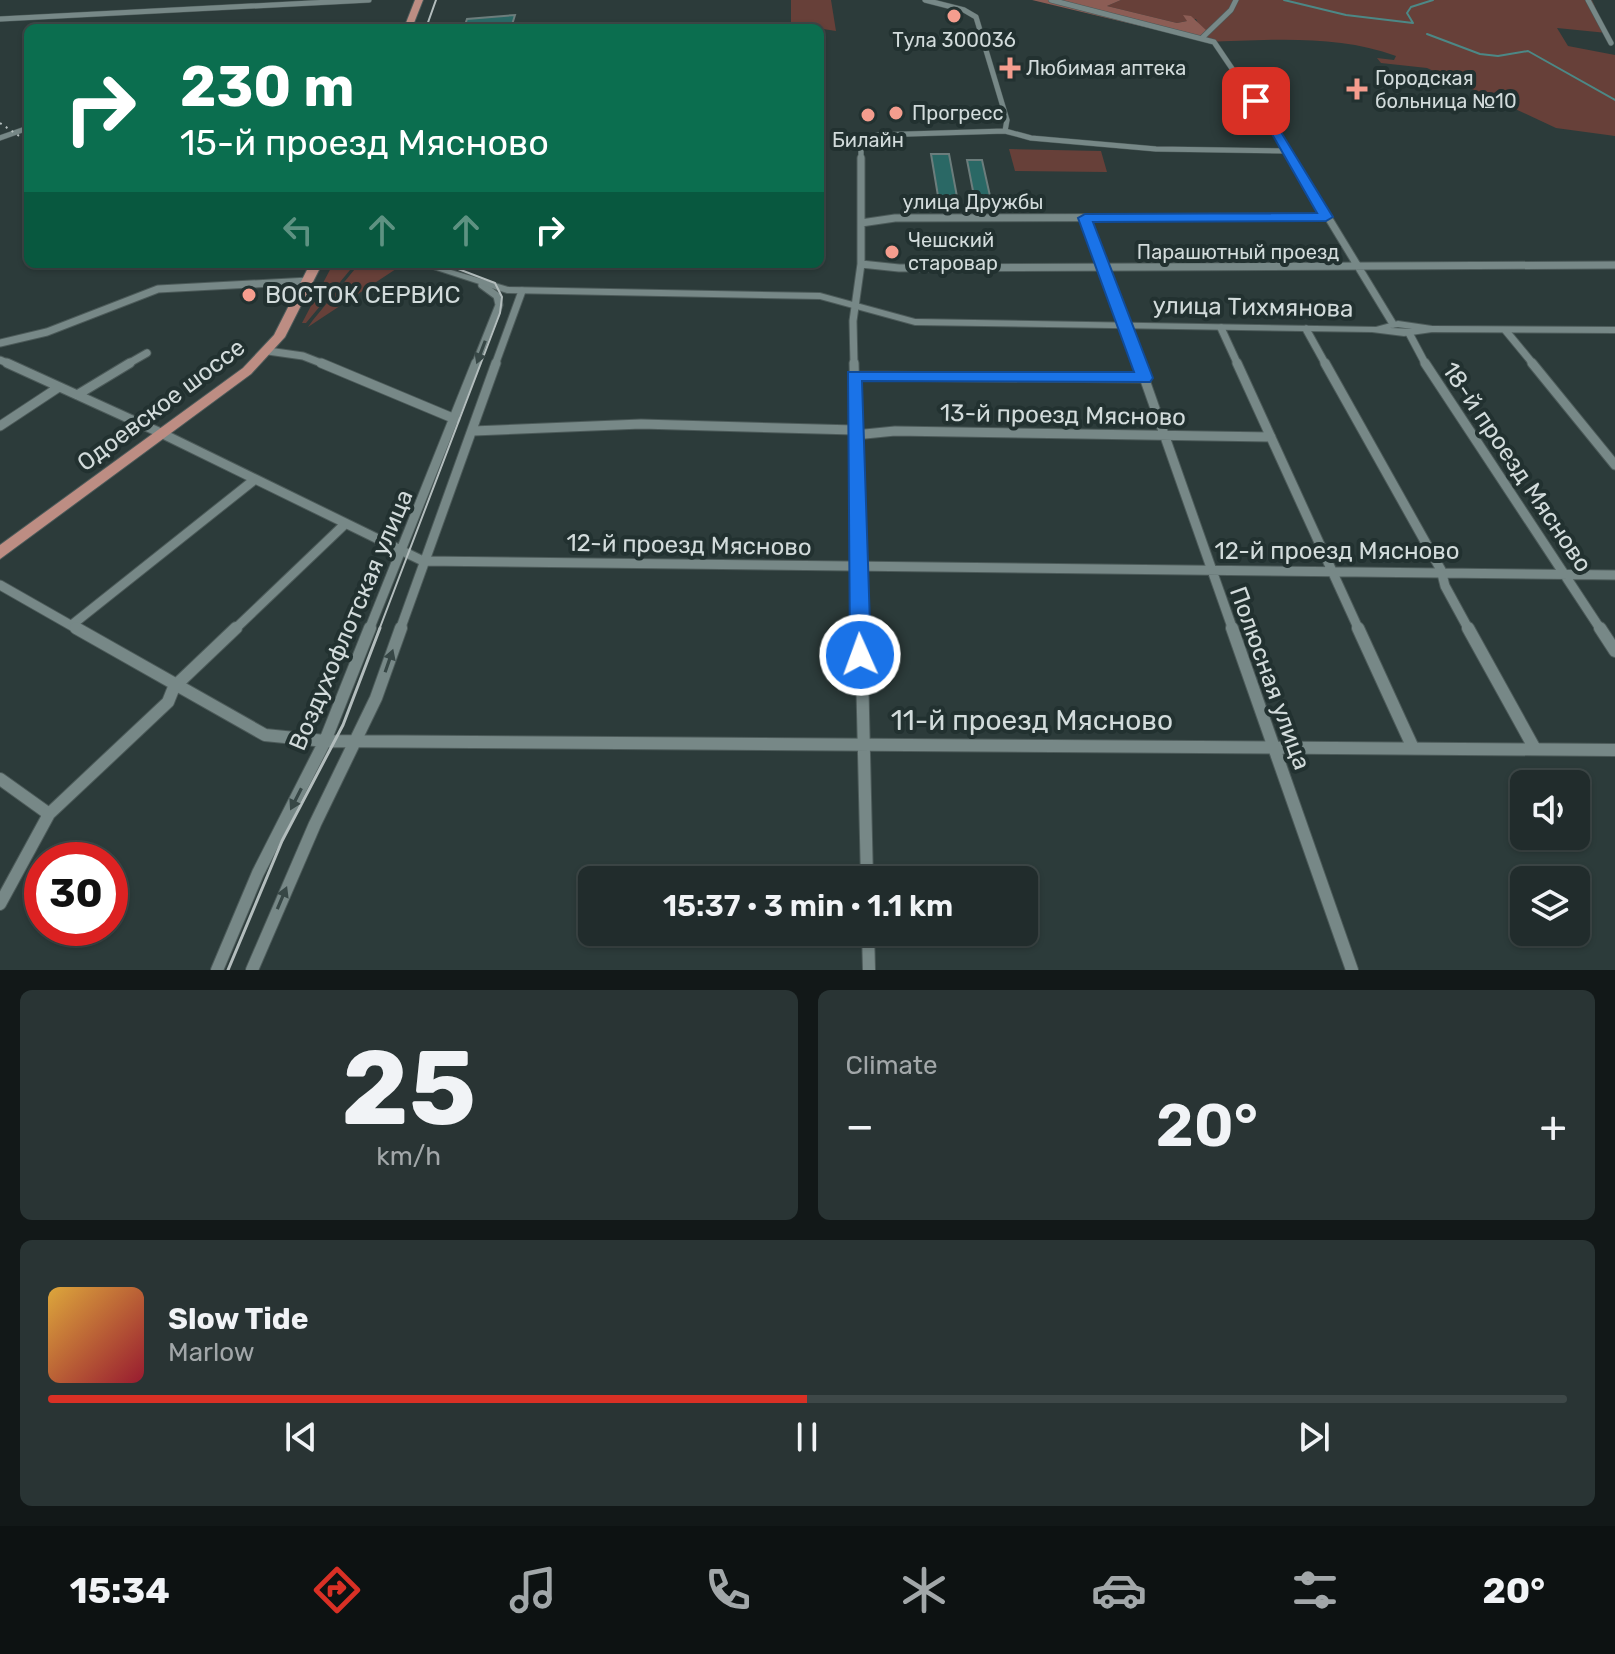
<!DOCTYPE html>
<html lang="en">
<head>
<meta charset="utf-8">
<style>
  :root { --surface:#212c2c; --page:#293434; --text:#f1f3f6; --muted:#a2a7a9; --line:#3e4848; --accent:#d93025 }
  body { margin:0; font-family:Rubik,sans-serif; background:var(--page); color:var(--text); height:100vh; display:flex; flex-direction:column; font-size:30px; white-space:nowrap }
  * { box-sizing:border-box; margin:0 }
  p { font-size:26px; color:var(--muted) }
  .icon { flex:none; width:44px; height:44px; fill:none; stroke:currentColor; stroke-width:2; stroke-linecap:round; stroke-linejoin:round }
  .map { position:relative; height:970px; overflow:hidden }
  .details { display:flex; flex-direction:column; gap:20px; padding:20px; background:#121818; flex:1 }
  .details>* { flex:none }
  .banner { position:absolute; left:24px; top:24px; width:800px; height:244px; border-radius:12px; box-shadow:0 2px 6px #0004,0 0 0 2px var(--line); background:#0b6e4f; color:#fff; overflow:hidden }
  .fabs { position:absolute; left:1510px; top:770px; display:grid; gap:16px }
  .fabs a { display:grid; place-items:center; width:80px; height:80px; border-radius:12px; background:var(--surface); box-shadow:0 2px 6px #0004,0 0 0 2px var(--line); font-size:40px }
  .speed { position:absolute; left:24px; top:842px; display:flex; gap:16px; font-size:40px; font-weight:700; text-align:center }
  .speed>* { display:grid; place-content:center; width:104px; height:104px; border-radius:50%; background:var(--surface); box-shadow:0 2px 6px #0004,0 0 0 2px var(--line); line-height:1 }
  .speed .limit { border:12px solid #d22; background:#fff; color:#111 }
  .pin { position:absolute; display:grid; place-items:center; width:68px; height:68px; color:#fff; margin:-34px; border-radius:16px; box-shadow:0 4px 12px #0006 }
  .me { position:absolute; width:88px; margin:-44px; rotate:358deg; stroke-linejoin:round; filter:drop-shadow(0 0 6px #0008) }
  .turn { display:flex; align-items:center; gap:28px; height:168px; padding:0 24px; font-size:36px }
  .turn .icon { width:104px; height:104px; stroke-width:2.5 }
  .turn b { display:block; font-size:56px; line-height:68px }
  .lanes { display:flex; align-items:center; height:76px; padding:0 24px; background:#0003; justify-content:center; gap:40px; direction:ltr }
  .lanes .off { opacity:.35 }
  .big { font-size:60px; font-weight:600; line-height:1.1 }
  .details .widget { flex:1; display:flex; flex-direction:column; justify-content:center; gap:12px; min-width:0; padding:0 28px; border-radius:12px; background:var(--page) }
  .details .dial { align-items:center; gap:0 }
  .dial b { font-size:104px; line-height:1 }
  .song { display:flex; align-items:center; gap:24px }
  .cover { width:96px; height:96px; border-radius:12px; background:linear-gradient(135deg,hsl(40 70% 55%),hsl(350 70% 35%)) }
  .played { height:8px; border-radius:4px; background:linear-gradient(90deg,var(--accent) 50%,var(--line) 50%) }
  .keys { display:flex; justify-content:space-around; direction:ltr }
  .heat { display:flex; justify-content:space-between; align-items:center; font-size:44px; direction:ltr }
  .details .tiles { flex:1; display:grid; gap:20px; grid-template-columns:1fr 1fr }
  .widget:last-child { grid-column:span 2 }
  .trip { position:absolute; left:578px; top:866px; width:460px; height:80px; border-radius:12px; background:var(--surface); box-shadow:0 2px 6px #0004,0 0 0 2px var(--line); font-weight:600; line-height:80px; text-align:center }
  .tab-bar { display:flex; height:128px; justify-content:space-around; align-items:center; background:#0d1212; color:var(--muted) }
  .tab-bar .icon { width:56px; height:56px }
  .tab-bar .current { color:var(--accent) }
  .tab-bar b { font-size:36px; color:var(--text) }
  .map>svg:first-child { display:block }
  .green { fill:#674039 }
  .forest { fill:#8c5d55 }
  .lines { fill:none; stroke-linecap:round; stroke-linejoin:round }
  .stream { stroke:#4c8886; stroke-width:2 }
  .building { fill:#2a6865; stroke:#6c7d7c; stroke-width:2 }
  .minor-far3-casing { stroke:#4c5a59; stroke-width:6 }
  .minor-far2-casing { stroke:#4c5a59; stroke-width:9 }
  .minor-far1-casing { stroke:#4c5a59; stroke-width:11 }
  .minor-casing { stroke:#4c5a59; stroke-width:14 }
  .tertiary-casing { stroke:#4c5a59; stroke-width:2 }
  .primary-casing { stroke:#4c5a59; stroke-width:2 }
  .minor-far3 { stroke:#778887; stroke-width:5 }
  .minor-far2 { stroke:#778887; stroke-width:7 }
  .minor-far1 { stroke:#778887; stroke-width:9 }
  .minor { stroke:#778887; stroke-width:12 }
  .tertiary { fill:#778887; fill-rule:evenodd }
  .primary { fill:#bd8d83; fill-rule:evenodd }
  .tram-far1 { stroke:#b3bdbd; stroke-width:2 }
  .tram { stroke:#b3bdbd; stroke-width:3 }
  .rail { stroke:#b3bdbd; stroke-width:2; stroke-dasharray:2 5; stroke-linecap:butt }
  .oneway { fill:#374746 }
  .route { fill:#1a73e8; stroke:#114b97; stroke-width:2 }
  .poi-dot { fill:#f59d8e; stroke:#223130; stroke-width:3 }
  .labels { text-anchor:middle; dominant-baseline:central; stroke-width:8; stroke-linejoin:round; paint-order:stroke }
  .far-poi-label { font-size:20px; fill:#d2dbdb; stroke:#223130; text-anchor:start }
  .far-street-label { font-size:20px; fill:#d2dbdb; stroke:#223130 }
  .poi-label { font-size:24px; fill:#d2dbdb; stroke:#223130; text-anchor:start }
  .street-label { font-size:24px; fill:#d2dbdb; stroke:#223130 }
  .near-street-label { font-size:28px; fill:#d2dbdb; stroke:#223130 }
</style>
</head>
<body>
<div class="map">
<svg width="1615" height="970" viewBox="0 0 1615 970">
  <rect width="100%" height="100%" fill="#2c3b3a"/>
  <path class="green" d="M791 0H831L836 31 791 24Z
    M1121 0H1592L1607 33 1557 28 1568 46 1615 55V136L1556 128 1427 68 1381 63 1377 58 1394 60 1396 56C1336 34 1270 40 1207 42L1196 19 1177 23 1107 6Z
    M1009 149 1101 151 1107 172 1015 171Z
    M333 264H355L306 323H302Z
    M359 264 399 267 308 327 313 320Z"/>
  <path class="forest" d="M1032 0H1121L1107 6 1177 23 1187 21 1183 15 1191 16 1208 32 1203 37 1207 42Z"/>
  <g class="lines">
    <path class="stream" d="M1284 0 1346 15 1413 23
      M1413 23 1407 13 1411 7 1433 0
      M1427 34 1480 54 1498 56 1528 51 1615 100"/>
  </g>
  <path class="building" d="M515 15 511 28H464L467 19Z
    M931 154H949L958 202H939Z
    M967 160H982L990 196H974Z"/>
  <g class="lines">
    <defs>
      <path id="minor-far3" d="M925 0 964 10 976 17 1007 120 1005 131
        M1051 0 1214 42 1294 160
        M1588 0 1611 43
        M0 19 369 0
        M1203 37 1231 10 1236 0
        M0 138 28 128
        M861 160V143L876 135 1005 131 1031 138 1156 149 1288 151"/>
      <path id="minor-far2" d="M1292 158 1393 324
        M1085 218 1140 365
        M861 223 895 218 1326 217
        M861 264 899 268 1615 265
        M1221 328 1238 365
        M1306 329 1326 365
        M1506 331 1534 365
        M1409 333 1426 365
        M0 343 47 332 158 289 309 281
        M268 351 303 356 326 365
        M0 360 12 365
        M126 365 147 353
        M475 365 499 305 497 296 482 285
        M495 365 522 291
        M854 365 853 321 861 264V158"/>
      <path id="minor-far1" d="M7 363 163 434 423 561 1615 575
        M321 363 455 419
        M854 363 861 630
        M1139 363 1233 630
        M1237 363 1359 630
        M1325 363 1441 570 1445 586 1469 630
        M1425 363 1601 630
        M1532 363 1615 465
        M854 376 1145 378
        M77 395 130 363
        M0 426 59 387
        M473 431 641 424 855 430
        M855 435 895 431 1271 437
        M0 585 79 630
        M73 624 254 480
        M234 630 345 524
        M369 630 476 363
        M400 630 496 363"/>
      <path id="minor" d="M76 628 265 735 325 741 1615 750
        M861 628 867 880
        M1232 628 1352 970
        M1358 628 1413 748
        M1468 628 1535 749
        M1600 628 1615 651
        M0 779 49 814
        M0 904 49 814 168 702 174 687 236 628
        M868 932 869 970
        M217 970 258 873 325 741 370 628
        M252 970 315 824 376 698 401 628"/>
      <path id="tertiary" d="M418 264H431L508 287 820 293 915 319 1376 327 1398 321 1432 326 1615 327V333L1432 332 1404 336 1372 332 915 325 820 299 507 293ZM1398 327 1412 329 1390 328Z"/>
      <path id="primary" d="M415 0H423L412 28H404Z
        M310 264H322L285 337 251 374 0 559V545L243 368 274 335Z"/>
    </defs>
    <use href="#minor-far3" class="minor-far3-casing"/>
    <use href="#minor-far2" class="minor-far2-casing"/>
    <use href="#minor-far1" class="minor-far1-casing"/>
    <use href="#minor" class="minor-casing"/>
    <use href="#tertiary" class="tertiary-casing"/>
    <use href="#primary" class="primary-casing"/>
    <use href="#minor-far3" class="minor-far3"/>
    <use href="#minor-far2" class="minor-far2"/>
    <use href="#minor-far1" class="minor-far1"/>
    <use href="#minor" class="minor"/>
    <use href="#tertiary" class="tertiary"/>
    <use href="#primary" class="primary"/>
    <path class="tram-far1" d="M426 28 436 0
      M379 630 500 313 502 297 495 283 445 264"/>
    <path class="tram" d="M228 970 282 841 343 725 380 628"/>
    <path class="rail" d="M0 123 28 142"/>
  </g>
  <defs><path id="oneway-solid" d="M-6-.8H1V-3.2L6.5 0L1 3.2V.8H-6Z" transform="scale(2)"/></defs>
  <g class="oneway">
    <use href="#oneway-solid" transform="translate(481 352) rotate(111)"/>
    <use href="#oneway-solid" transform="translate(389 661) rotate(-71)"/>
    <use href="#oneway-solid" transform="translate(296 799) rotate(117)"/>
    <use href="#oneway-solid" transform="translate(282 898) rotate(-67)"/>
  </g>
  <path class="route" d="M1252 99 1262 101 1333 217 1326 221 1093 222 1153 378 1150 382 862 381 871 655 868 661H853L850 655 848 372H1134L1078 218 1085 214 1317 213Z"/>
  <g class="poi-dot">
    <circle cx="954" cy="16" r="8"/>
    <path d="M1006 56h8v8h8v8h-8v8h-8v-8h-8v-8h8z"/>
    <path d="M1353 77h8v8h8v8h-8v8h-8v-8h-8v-8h8z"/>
    <circle cx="896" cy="113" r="8"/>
    <circle cx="868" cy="115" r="8"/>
    <circle cx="892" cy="252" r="8"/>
    <circle cx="249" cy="295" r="8"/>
  </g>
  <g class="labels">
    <g class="far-poi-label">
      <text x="954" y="40" text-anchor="middle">Тула 300036</text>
      <text x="1026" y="68">Любимая аптека</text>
      <text x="1375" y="78">Городская<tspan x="1375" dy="23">больница №10</tspan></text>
      <text x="912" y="113">Прогресс</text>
      <text x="868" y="140" text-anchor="middle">Билайн</text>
      <text x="908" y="240">Чешский<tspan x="908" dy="23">старовар</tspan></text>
    </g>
    <g class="far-street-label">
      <text x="973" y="202">улица Дружбы</text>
      <text x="1238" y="252">Парашютный проезд</text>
    </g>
    <g class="poi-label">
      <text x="265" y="295">ВОСТОК СЕРВИС</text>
    </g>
    <g class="street-label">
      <text transform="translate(1253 307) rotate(1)">улица Тихмянова</text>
      <text transform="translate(161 405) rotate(-37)">Одоевское шоссе</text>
      <text transform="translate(1063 415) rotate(1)">13-й проезд Мясново</text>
      <text transform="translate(1517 467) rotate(56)">18-й проезд Мясново</text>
      <text transform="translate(689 545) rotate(1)">12-й проезд Мясново</text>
      <text x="1337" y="551">12-й проезд Мясново</text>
      <text transform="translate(351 620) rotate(-67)">Воздухофлотская улица</text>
      <text transform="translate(1270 678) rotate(70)">Полюсная улица</text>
    </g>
    <g class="near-street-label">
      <text x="1032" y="720">11-й проезд Мясново</text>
    </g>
  </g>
</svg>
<div class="fabs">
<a><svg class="icon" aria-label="sound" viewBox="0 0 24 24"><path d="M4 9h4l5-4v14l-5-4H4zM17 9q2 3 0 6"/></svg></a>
<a><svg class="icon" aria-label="layers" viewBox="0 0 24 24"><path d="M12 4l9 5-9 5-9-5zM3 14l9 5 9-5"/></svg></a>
</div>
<div class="speed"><div class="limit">30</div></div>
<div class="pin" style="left:1256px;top:101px;background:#d93025"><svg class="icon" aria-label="arrive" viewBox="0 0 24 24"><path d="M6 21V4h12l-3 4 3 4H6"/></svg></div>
<svg class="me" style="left:860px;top:655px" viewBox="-20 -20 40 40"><circle r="17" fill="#1a73e8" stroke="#fff" stroke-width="3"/><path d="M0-11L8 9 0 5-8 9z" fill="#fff"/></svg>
<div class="trip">15:37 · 3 min · 1.1 km</div>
<div class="banner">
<div class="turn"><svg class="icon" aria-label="right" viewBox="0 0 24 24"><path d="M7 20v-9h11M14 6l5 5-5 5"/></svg><div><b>230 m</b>15-й проезд Мясново</div></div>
<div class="lanes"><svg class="icon off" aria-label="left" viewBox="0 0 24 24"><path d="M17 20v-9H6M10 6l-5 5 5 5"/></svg><svg class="icon off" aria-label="ahead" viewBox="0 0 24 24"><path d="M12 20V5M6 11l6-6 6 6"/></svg><svg class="icon off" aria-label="ahead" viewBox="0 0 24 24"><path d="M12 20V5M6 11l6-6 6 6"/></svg><svg class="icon" aria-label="right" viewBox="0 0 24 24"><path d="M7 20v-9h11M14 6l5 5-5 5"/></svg></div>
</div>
</div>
<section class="details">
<div class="tiles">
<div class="widget dial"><b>25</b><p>km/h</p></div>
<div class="widget"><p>Climate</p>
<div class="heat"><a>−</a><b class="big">20°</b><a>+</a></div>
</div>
<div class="widget">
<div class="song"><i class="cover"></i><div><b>Slow Tide</b><p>Marlow</p></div></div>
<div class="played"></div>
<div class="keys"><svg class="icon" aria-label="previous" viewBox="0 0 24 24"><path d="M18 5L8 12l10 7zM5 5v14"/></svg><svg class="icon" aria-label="pause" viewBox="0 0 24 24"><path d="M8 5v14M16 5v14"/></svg><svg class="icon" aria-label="next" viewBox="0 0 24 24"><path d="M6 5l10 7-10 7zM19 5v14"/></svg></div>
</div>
</div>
</section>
<nav class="tab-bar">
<b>15:34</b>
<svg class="icon current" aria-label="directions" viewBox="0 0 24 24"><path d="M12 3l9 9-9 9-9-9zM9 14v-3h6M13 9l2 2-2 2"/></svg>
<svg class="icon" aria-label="music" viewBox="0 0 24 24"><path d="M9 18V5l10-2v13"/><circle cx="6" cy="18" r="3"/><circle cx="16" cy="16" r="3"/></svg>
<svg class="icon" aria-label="phone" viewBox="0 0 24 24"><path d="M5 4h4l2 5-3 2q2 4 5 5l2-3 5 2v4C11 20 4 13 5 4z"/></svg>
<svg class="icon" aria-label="climate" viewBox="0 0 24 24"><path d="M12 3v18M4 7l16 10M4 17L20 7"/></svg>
<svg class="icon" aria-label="car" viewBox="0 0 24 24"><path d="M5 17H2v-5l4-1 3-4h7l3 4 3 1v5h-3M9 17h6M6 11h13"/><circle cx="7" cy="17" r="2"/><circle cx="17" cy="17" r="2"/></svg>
<svg class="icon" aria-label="filters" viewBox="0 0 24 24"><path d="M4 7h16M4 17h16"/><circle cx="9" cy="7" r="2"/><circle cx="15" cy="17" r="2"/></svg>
<b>20°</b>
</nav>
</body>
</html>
